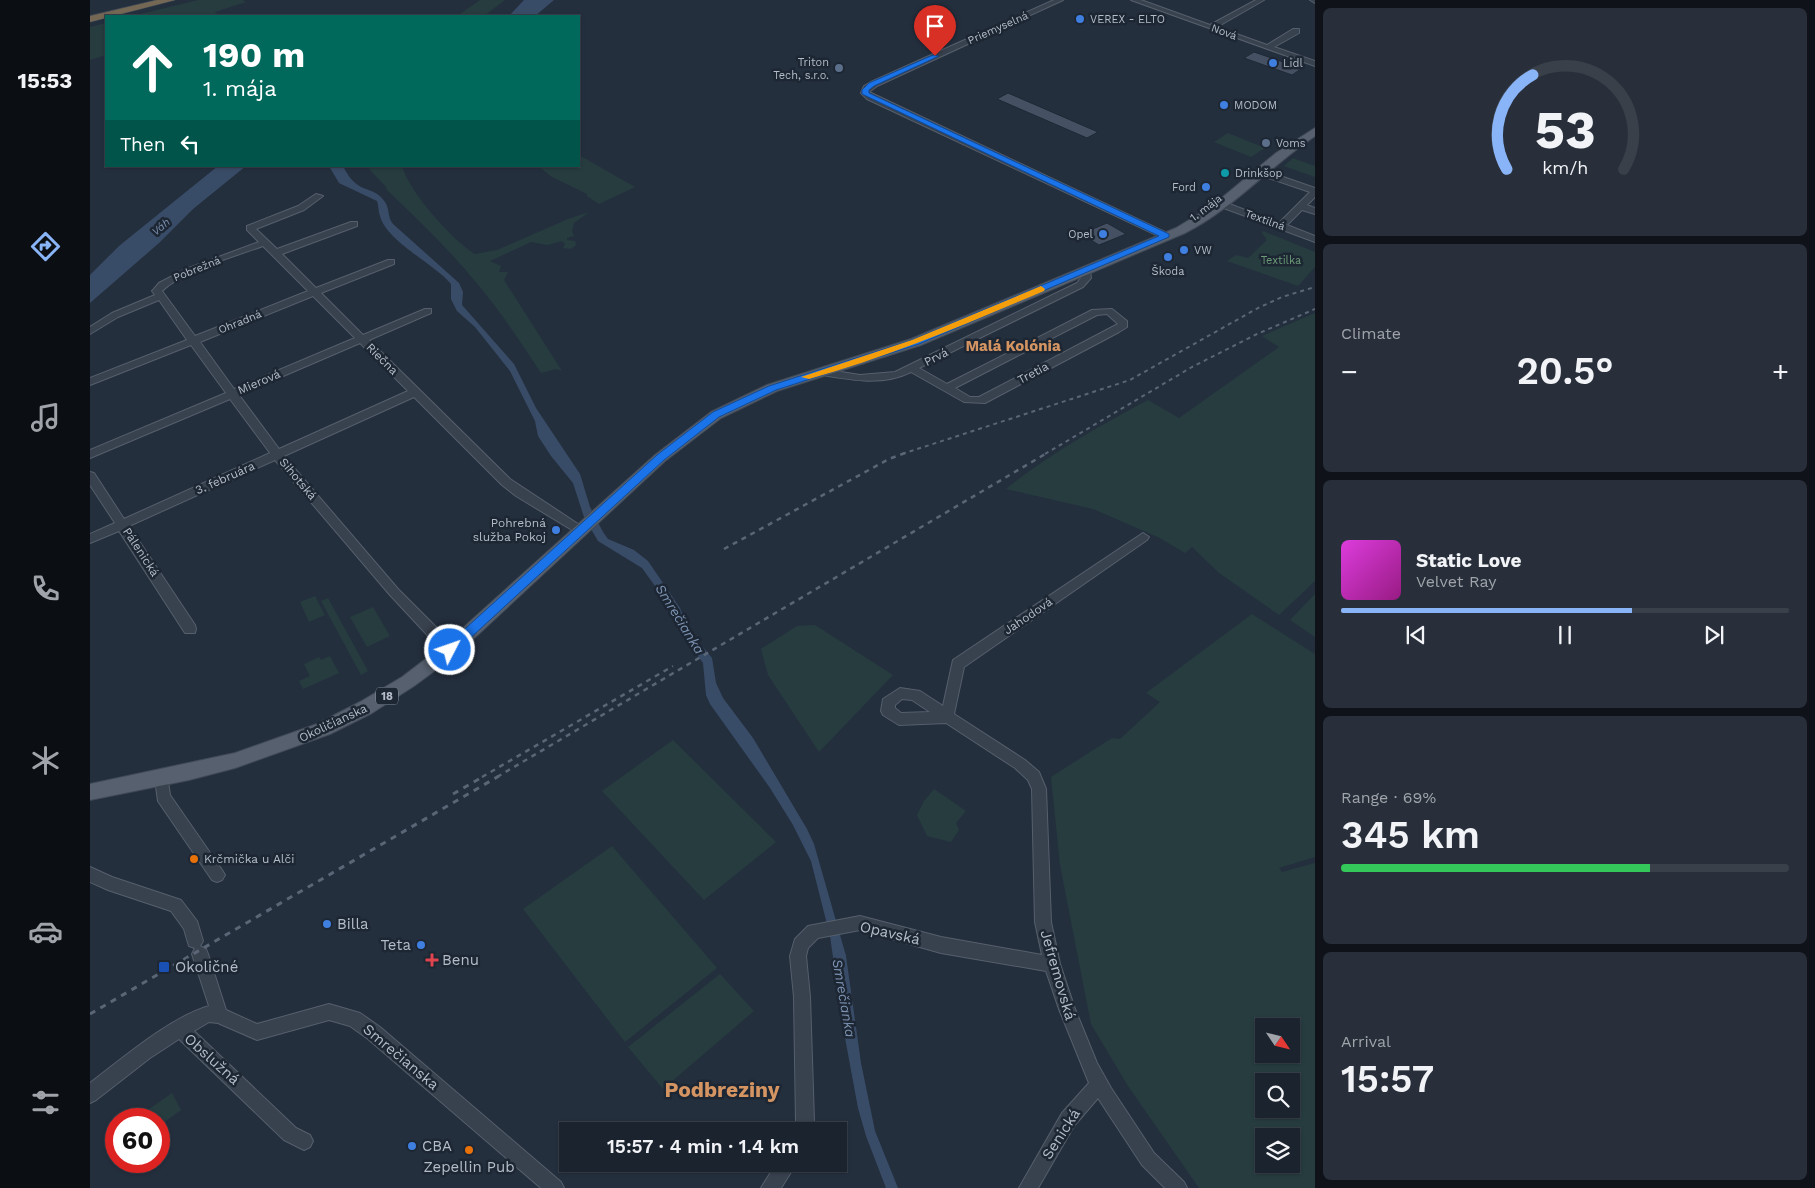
<!DOCTYPE html>
<html lang="en">
<head>
<meta charset="utf-8">
<style>
  :root { --surface:#1b232e; --page:#282f3a; --text:#f1f3f6; --muted:#a0a4aa; --line:#39404a; --accent:#8ab4f8 }
  body { margin:0; font-family:"Work Sans",sans-serif; background:var(--page); color:var(--text); height:100vh; display:flex; flex-direction:column; font-size:19px; white-space:nowrap }
  * { box-sizing:border-box; margin:0 }
  p { font-size:16px; color:var(--muted) }
  .icon { flex:none; width:28px; height:28px; fill:none; stroke:currentColor; stroke-width:2; stroke-linecap:round; stroke-linejoin:round }
  .map { position:relative; flex:1; overflow:hidden }
  .panel { display:flex; flex-direction:column; gap:8px; padding:8px; background:#0f1319; width:500px }
  .panel>* { flex:none }
  .top-card { position:absolute; left:15px; top:15px; width:475px; height:152px; border-radius:0px; box-shadow:0 1px 4px #0004,0 0 0 1px var(--line); background:#00695c; color:#fff; overflow:hidden }
  .needle { width:32px; rotate:125deg }
  .controls { position:absolute; left:1165px; top:1018px; display:grid; gap:10px }
  .controls a { display:grid; place-items:center; width:45px; height:45px; border-radius:0px; background:var(--surface); box-shadow:0 1px 4px #0004,0 0 0 1px var(--line); font-size:25px }
  .speed { position:absolute; left:15px; top:1108px; display:flex; gap:10px; font-size:25px; font-weight:700; text-align:center }
  .speed>* { display:grid; place-content:center; width:65px; height:65px; border-radius:50%; background:var(--surface); box-shadow:0 1px 4px #0004,0 0 0 1px var(--line); line-height:1 }
  .speed .limit { border:8px solid #d22; background:#fff; color:#111 }
  .pin { position:absolute; display:grid; place-items:center; width:42px; height:42px; color:#fff; margin:-51px -21px; border-radius:50% 50% 50% 0; rotate:-45deg; box-shadow:0 0 5px #0007 }
  .pin .icon { rotate:45deg }
  .me { position:absolute; width:55px; margin:-28px; rotate:49deg; stroke-linejoin:round; filter:drop-shadow(0 0 4px #0008) }
  .turn { display:flex; align-items:center; gap:18px; height:105px; padding:0 15px; font-size:22px }
  .turn .icon { width:65px; height:65px; stroke-width:2.5 }
  .turn b { display:block; font-size:35px; line-height:42px }
  .then { display:flex; align-items:center; height:48px; padding:0 15px; background:#0003; gap:10px; font-size:19px }
  .big { font-size:38px; font-weight:600; line-height:1.1 }
  .panel .tile { flex:1; display:flex; flex-direction:column; justify-content:center; gap:8px; min-width:0; padding:0 18px; border-radius:8px; background:var(--page) }
  .panel .dial { align-items:center; gap:0 }
  .dial svg { height:130px; overflow:visible; fill:none; stroke:var(--line); stroke-width:7; stroke-linecap:round; text-anchor:middle }
  .dial text { fill:var(--text); stroke:none }
  .song { display:flex; align-items:center; gap:15px }
  .cover { width:60px; height:60px; border-radius:8px; background:linear-gradient(135deg,hsl(300 70% 55%),hsl(310 70% 35%)) }
  .played { height:5px; border-radius:2px; background:linear-gradient(90deg,var(--accent) 65%,var(--line) 65%) }
  .keys { display:flex; justify-content:space-around; direction:ltr }
  .heat { display:flex; justify-content:space-between; align-items:center; font-size:28px; direction:ltr }
  .charge { height:8px; border-radius:4px; background:linear-gradient(90deg,#34c759 69%,var(--line) 0) }
  .trip { position:absolute; left:469px; top:1122px; width:288px; height:50px; border-radius:0px; background:var(--surface); box-shadow:0 1px 4px #0004,0 0 0 1px var(--line); font-weight:600; line-height:50px; text-align:center }
  main { display:flex; flex:1; min-height:0 }
  .dock { display:flex; flex-direction:column; width:90px; justify-content:space-around; align-items:center; background:#0b0e12; color:var(--muted) }
  .dock .icon { width:35px; height:35px }
  .dock .current { color:var(--accent) }
  .dock b { font-size:22px; color:var(--text) }
  .map>svg:first-child { display:block }
  .green { fill:#263c3f; fill-rule:evenodd }
  .water { fill:#394c67 }
  .building { fill:#455162; stroke:#1f2835 }
  .lines { fill:none; stroke-linecap:round; stroke-linejoin:round }
  .minor-casing { stroke:#565f6c; stroke-width:2 }
  .major-casing { stroke:#414a57; stroke-width:2 }
  .highway-casing { stroke:#434c59; stroke-width:1 }
  .minor { fill:#38414e; fill-rule:evenodd }
  .major { fill:#56606e; fill-rule:evenodd }
  .highway { fill:#746855; fill-rule:evenodd }
  .rail-far2 { stroke:#5a6575; stroke-width:2; stroke-dasharray:4 4; stroke-linecap:butt }
  .rail-far1 { stroke:#5a6575; stroke-width:2.5; stroke-dasharray:5 5; stroke-linecap:butt }
  .rail { stroke:#5a6575; stroke-width:3; stroke-dasharray:6 6; stroke-linecap:butt }
  .route { fill:#1a73e8; stroke:#114b97 }
  .slow { fill:#f59e0b }
  .shop-dot { fill:#3f7fe0; stroke:#1d2633; stroke-width:2 }
  .service-dot { fill:#5c6f8a; stroke:#1d2633; stroke-width:2 }
  .culture-dot { fill:#0f9aa8; stroke:#1d2633; stroke-width:2 }
  .food-dot { fill:#e8710a; stroke:#1d2633; stroke-width:2 }
  .health-dot { fill:#e0444e; stroke:#1d2633; stroke-width:2 }
  .transit-dot { fill:#1a4fb4; stroke:#1d2633; stroke-width:2 }
  .labels { text-anchor:middle; dominant-baseline:central; stroke-width:5; stroke-linejoin:round; paint-order:stroke }
  .far-poi-label { font-size:11px; fill:#b4bcc9; stroke:#1d2633; text-anchor:start }
  .far-street-label { font-size:11px; fill:#b4bcc9; stroke:#1d2633 }
  .far-water-label { font-size:11px; font-style:italic; fill:#7c92b1; stroke:#1d2633 }
  .far-park-label { font-size:11px; fill:#6b9a76; stroke:#1d2633 }
  .shield { fill:#1d2633; stroke:#878f9c; stroke-width:1 }
  .shield-label { font-size:11px; font-weight:bold; fill:#b4bcc9 }
  .street-label { font-size:12px; fill:#b4bcc9; stroke:#1d2633 }
  .poi-label { font-size:12px; fill:#b4bcc9; stroke:#1d2633; text-anchor:end }
  .water-label { font-size:14px; font-style:italic; fill:#7c92b1; stroke:#1d2633 }
  .quarter-label { font-size:15px; font-weight:bold; fill:#d59563; stroke:#1d2633 }
  .near-poi-label { font-size:15px; fill:#b4bcc9; stroke:#1d2633; text-anchor:start }
  .near-street-label { font-size:15px; fill:#b4bcc9; stroke:#1d2633 }
  .near-district-label { font-size:21px; font-weight:bold; fill:#d59563; stroke:#1d2633 }
</style>
</head>
<body>
<main>
<nav class="dock">
<b>15:53</b>
<svg class="icon current" aria-label="directions" viewBox="0 0 24 24"><path d="M12 3l9 9-9 9-9-9zM9 14v-3h6M13 9l2 2-2 2"/></svg>
<svg class="icon" aria-label="music" viewBox="0 0 24 24"><path d="M9 18V5l10-2v13"/><circle cx="6" cy="18" r="3"/><circle cx="16" cy="16" r="3"/></svg>
<svg class="icon" aria-label="phone" viewBox="0 0 24 24"><path d="M5 4h4l2 5-3 2q2 4 5 5l2-3 5 2v4C11 20 4 13 5 4z"/></svg>
<svg class="icon" aria-label="climate" viewBox="0 0 24 24"><path d="M12 3v18M4 7l16 10M4 17L20 7"/></svg>
<svg class="icon" aria-label="car" viewBox="0 0 24 24"><path d="M5 17H2v-5l4-1 3-4h7l3 4 3 1v5h-3M9 17h6M6 11h13"/><circle cx="7" cy="17" r="2"/><circle cx="17" cy="17" r="2"/></svg>
<svg class="icon" aria-label="filters" viewBox="0 0 24 24"><path d="M4 7h16M4 17h16"/><circle cx="9" cy="7" r="2"/><circle cx="15" cy="17" r="2"/></svg>
</nav>
<div class="map">
<svg width="1225" height="1188" viewBox="0 0 1225 1188">
  <rect width="100%" height="100%" fill="#242f3e"/>
  <path class="green" d="M108 0H153L156 2 125 12 130 16H42Z
    M390 0H415L394 16H367Z
    M16 23V55L0 60V27Z
    M1138 133 1175 148 1161 157 1124 142Z
    M489 155 545 187 509 204 497 196V194L462 177 448 166H489Z
    M1203 158 1225 166V177L1194 166Z
    M279 166H312C319 192 362 240 385 254L407 250 478 219 499 212 484 223 482 231 484 236 477 238V240L485 241 486 245 481 249 473 248 475 244 472 241 457 245 441 242 400 261 411 266 409 272H418L414 280 472 371 466 369 451 373C430 341 409 309 384 280 357 247 327 219 296 189L297 188 279 169Z
    M1173 231 1225 252V267L1208 286 1137 261 1146 255 1158 258 1177 240 1172 233Z
    M1225 313V581L1189 615 1129 573 1102 547 1095 553 1070 538 1003 509 916 489C960 453 1008 427 1058 400L1089 418 1189 347 1172 336Z
    M1225 594V637L1200 620Z
    M225 596 235 615 219 622 210 602Z
    M238 598 278 671 271 675 231 601Z
    M283 607 300 636 277 647 260 617Z
    M1162 614 1225 654V857L1189 868 1192 872 1225 863V1188H1109L1038 1086 1001 1024 970 865 961 777 1022 738 1030 739 1070 702 1056 693ZM1174 1026H1201V1054H1174ZM1174 1081H1201V1109H1174ZM1174 1136H1201V1164H1174Z
    M725 625 803 675 729 752 678 675 671 649 707 626Z
    M240 656 249 673 213 689 209 681 220 676 214 664 229 657 231 660Z
    M583 740 686 842 614 900 512 791Z
    M844 789 876 811 866 823 869 830 861 842 837 836 827 815 834 801Z
    M522 846 627 968 535 1042 433 909Z
    M630 974 664 1011 573 1089 538 1047Z
    M82 1093 91 1110 69 1126V1119H45Z"/>
  <path class="water" d="M434 0H464L445 16H419Z
    M128 166H156L103 209 69 243 0 303V275L29 246Z
    M239 166H253C268 197 282 183 295 202 300 209 297 217 303 224L369 283 373 292 372 305 424 364 446 408 490 474 500 507 513 532 518 539 544 550 558 561 590 608 599 630 622 658 626 683 633 698 663 738 717 829 724 844 756 956 771 1063 785 1131 808 1188H796L776 1136 768 1108 753 1027 740 936 721 861 703 825 680 788 620 704 616 695 613 663 597 640 578 604 552 568 508 541 494 517 483 483 461 456 448 436 445 421 420 371 385 327 367 311 361 299V284C345 264 297 242 290 216 288 211 289 206 287 201L249 183Z"/>
  <path class="building" d="M1164 52 1199 64 1214 67 1202 75 1154 58Z
    M918 93 1008 132 997 138 907 99Z
    M1017 223 1036 234 1009 245 991 234Z"/>
  <g class="lines">
    <defs>
      <path id="minor" d="M964 0H973L787 86 779 92 1079 234V238H1073L777 99 771 93 774 86 781 82Z
        M1041 0H1051L1120 25 1166 0H1174L1127 27 1177 45 1203 29H1209V33L1184 47 1225 61V66Z
        M1220 0H1225V3Z
        M1167 170H1173L1225 188V197L1217 205 1225 208V214L1212 210 1197 225 1225 236V242L1123 204V200H1129L1189 223 1220 192 1167 174Z
        M226 194 233 196 214 210 166 229 187 249 261 222H267V226L192 254 226 288 298 260H304V264L231 293 273 335 335 309H341V313L279 340 420 479 497 530 491 534 487 533 426 496 412 485 324 397 194 456 308 589 365 646 367 650 365 654H355L300 595 185 460 39 526 105 625 106 629 105 633H95L29 531 0 543V534L25 523 0 485V472L4 473 34 519 180 453 140 399 0 458V450L136 393 101 345 0 385V378L97 340 69 300 28 317 0 334V327L22 313 65 295 62 291 64 289 69 283 96 269 169 242 157 230V226L208 206ZM173 246 218 291 105 336 72 291C92 271 146 256 173 246ZM223 296 265 338 144 389 110 342ZM270 343 318 391 189 449 149 395Z
        M995 267 1000 270 1001 278 993 287 829 368 857 384 1002 310 1022 309 1037 321V327L1029 332 895 403 874 402 821 372C793 386 761 380 732 375L727 372 732 369 770 375 805 372 987 283 991 278 990 270ZM1017 314 1028 324 889 397H880L865 388 1007 315Z
        M1053 533 1059 537 1057 540 874 667 864 714 935 760 949 772 956 789 961 922 970 964 985 1009 1007 1063 1021 1088 1064 1153 1094 1182 1097 1188H1075L1052 1165 1008 1098 984 1126 948 1188H929L972 1113 999 1083 969 1009 956 971 851 953 770 930 728 938 718 948 716 956 720 997 724 1122 721 1131H703L706 1122 704 997 700 956 705 939 718 926 770 916 851 937 952 955 945 922 942 789 938 780 925 768 856 723 809 725 793 715 791 711 793 699 810 688 830 691 853 706 863 660ZM812 699 822 700 840 712 811 713 805 708V705Z
        M72 773 77 775 80 795 132 870 135 875 132 880 127 882 122 880 68 801 65 779 67 775Z
        M0 867 22 877 91 900 107 921 113 941 110 946 116 949 118 954 136 1010 167 1024 239 1004 270 1013 290 1027 471 1182 474 1188H451L278 1039 260 1026 239 1020 167 1040 128 1023 119 1022 104 1031 206 1128 220 1135 223 1141 220 1147 214 1150 194 1140 89 1039 60 1058 6 1100 0 1103V1083C33 1058 79 1018 119 1006L102 954 105 948 99 946 94 929 81 911 18 890 0 882Z
        M686 1164H706L691 1188H671Z"/>
      <path id="major" d="M1225 128V136C1180 166 1143 209 1095 233L831 345 687 391 631 418 575 461 366 655 324 686 282 713 240 734 145 768 99 780 0 800V784L145 753 227 724 270 702 312 677 354 645 565 455 621 412 677 385 821 339 1086 228 1122 206 1186 153Z"/>
      <path id="highway" d="M67 0H85L0 22V16Z"/>
    </defs>
    <use href="#minor" class="minor-casing"/>
    <use href="#major" class="major-casing"/>
    <use href="#highway" class="highway-casing"/>
    <use href="#minor" class="minor"/>
    <use href="#major" class="major"/>
    <use href="#highway" class="highway"/>
    <path class="rail-far2" d="M812 454 1040 380 1168 308 1192 297 1225 287
      M955 454 1102 367 1167 334 1225 309"/>
    <path class="rail-far1" d="M634 549 799 459 815 453
      M392 777 583 666
      M407 777 957 453"/>
    <path class="rail" d="M363 794 394 776
      M0 1014 409 776"/>
  </g>
  <path class="route" d="M843 55 849 56 784 86 779 90V93L1079 234V237L829 344 686 390 629 417 574 460 364 653H356V646L567 455 623 412 679 386 822 340 1069 236 772 94V90L779 83Z"/>
  <path class="slow" d="M951 286 955 289 954 291C876 324 801 356 719 379L711 377 822 340Z"/>
  <g class="shop-dot">
    <circle cx="990" cy="19" r="5"/>
    <circle cx="1183" cy="63" r="5"/>
    <circle cx="1134" cy="105" r="5"/>
    <circle cx="1116" cy="187" r="5"/>
    <circle cx="1013" cy="234" r="5"/>
    <circle cx="1094" cy="250" r="5"/>
    <circle cx="1078" cy="257" r="5"/>
    <circle cx="466" cy="530" r="5"/>
    <circle cx="237" cy="924" r="5"/>
    <circle cx="331" cy="945" r="5"/>
    <circle cx="322" cy="1146" r="5"/>
  </g>
  <g class="service-dot">
    <circle cx="749" cy="68" r="5"/>
    <circle cx="1176" cy="143" r="5"/>
  </g>
  <circle class="culture-dot" cx="1135" cy="173" r="5"/>
  <g class="food-dot">
    <circle cx="104" cy="859" r="5"/>
    <circle cx="379" cy="1150" r="5"/>
  </g>
  <path class="health-dot" d="M339.5 952.5h5v5h5v5h-5v5h-5v-5h-5v-5h5z"/>
  <rect class="transit-dot" x="68" y="961" width="12" height="12" rx="2.5"/>
  <g class="labels">
    <g class="far-poi-label">
      <text x="1000" y="19">VEREX - ELTO</text>
      <text x="739" y="62" text-anchor="end">Triton<tspan x="739" dy="13">Tech, s.r.o.</tspan></text>
      <text x="1193" y="63">Lidl</text>
      <text x="1144" y="105">MODOM</text>
      <text x="1186" y="143">Voms</text>
      <text x="1145" y="173">Drinkšop</text>
      <text x="1106" y="187" text-anchor="end">Ford</text>
      <text x="1003" y="234" text-anchor="end">Opel</text>
      <text x="1104" y="250">VW</text>
      <text x="1078" y="271" text-anchor="middle">Škoda</text>
    </g>
    <g class="far-street-label">
      <text transform="translate(908 28) rotate(-24)">Priemyselná</text>
      <text transform="translate(1134 32) rotate(20)">Nová</text>
      <text transform="translate(1116 208) rotate(-37)">1. mája</text>
      <text transform="translate(1175 220) rotate(20)">Textilná</text>
      <text transform="translate(107 269) rotate(-22)">Pobrežná</text>
      <text transform="translate(150 322) rotate(-22)">Ohradná</text>
    </g>
    <g class="far-water-label">
      <text transform="translate(71 227) rotate(-40)">Váh</text>
    </g>
    <g class="far-park-label">
      <text x="1191" y="260">Textilka</text>
    </g>
    <rect class="shield" x="286" y="687.5" width="22" height="17" rx="4"/>
    <g class="shield-label">
      <text x="297" y="696">18</text>
    </g>
    <g class="street-label">
      <text transform="translate(846 357) rotate(-27)">Prvá</text>
      <text transform="translate(292 359) rotate(45)">Riečna</text>
      <text transform="translate(943 373) rotate(-28)">Tretia</text>
      <text transform="translate(169 382) rotate(-23)">Mierová</text>
      <text transform="translate(135 478) rotate(-24)">3. februára</text>
      <text transform="translate(208 479) rotate(50)">Sihotská</text>
      <text transform="translate(51 552) rotate(57)">Pálenická</text>
      <text transform="translate(938 616) rotate(-34)">Jahodová</text>
      <text transform="translate(243 723) rotate(-25)">Okoličianska</text>
    </g>
    <g class="poi-label">
      <text x="456" y="523">Pohrebná<tspan x="456" dy="14">služba Pokoj</tspan></text>
      <text x="114" y="859" text-anchor="start">Krčmička u Alči</text>
    </g>
    <g class="water-label">
      <text transform="translate(590 619) rotate(58)">Smrečianka</text>
      <text transform="translate(754 998) rotate(80)">Smrečianka</text>
    </g>
    <g class="quarter-label">
      <text x="923" y="346">Malá Kolónia</text>
    </g>
    <g class="near-poi-label">
      <text x="247" y="924">Billa</text>
      <text x="321" y="945" text-anchor="end">Teta</text>
      <text x="352" y="960">Benu</text>
      <text x="85" y="967">Okoličné</text>
      <text x="332" y="1146">CBA</text>
      <text x="379" y="1167" text-anchor="middle">Zepellin Pub</text>
    </g>
    <g class="near-street-label">
      <text transform="translate(800 933) rotate(13)">Opavská</text>
      <text transform="translate(968 975) rotate(74)">Jefremovská</text>
      <text transform="translate(311 1057) rotate(40)">Smrečianska</text>
      <text transform="translate(122 1059) rotate(42)">Obslužná</text>
      <text transform="translate(971 1134) rotate(-57)">Senická</text>
    </g>
    <g class="near-district-label">
      <text x="632" y="1089">Podbreziny</text>
    </g>
  </g>
</svg>
<div class="controls">
<a><svg class="needle" viewBox="-14 -14 28 28"><path d="M0-13l5 13h-10z" fill="#e53935"/><path d="M0 13l5-13h-10z" fill="#a0a4aa"/></svg></a>
<a><svg class="icon" aria-label="search" viewBox="0 0 24 24"><circle cx="10" cy="10" r="6"/><path d="M15 15l6 6"/></svg></a>
<a><svg class="icon" aria-label="layers" viewBox="0 0 24 24"><path d="M12 4l9 5-9 5-9-5zM3 14l9 5 9-5"/></svg></a>
</div>
<div class="speed"><div class="limit">60</div></div>
<div class="pin" style="left:845px;top:56px;background:#d93025"><svg class="icon" aria-label="arrive" viewBox="0 0 24 24"><path d="M6 21V4h12l-3 4 3 4H6"/></svg></div>
<svg class="me" style="left:360px;top:650px" viewBox="-20 -20 40 40"><circle r="17" fill="#1a73e8" stroke="#fff" stroke-width="3"/><path d="M0-11L8 9 0 5-8 9z" fill="#fff"/></svg>
<div class="trip">15:57 · 4 min · 1.4 km</div>
<div class="top-card">
<div class="turn"><svg class="icon" aria-label="ahead" viewBox="0 0 24 24"><path d="M12 20V5M6 11l6-6 6 6"/></svg><div><b>190 m</b>1. mája</div></div>
<div class="then">Then<svg class="icon" aria-label="left" viewBox="0 0 24 24"><path d="M17 20v-9H6M10 6l-5 5 5 5"/></svg></div>
</div>
</div>
<section class="panel">
<div class="tile dial"><svg viewBox="0 0 100 80">
<path d="M14 69A42 42 0 1 1 86 69"/>
<path d="M14 69A42 42 0 0 1 30 11" stroke="#8ab4f8"/>
<text x="50" y="56" font-size="32" font-weight="700">53</text>
<text x="50" y="72" font-size="11">km/h</text>
</svg></div>
<div class="tile"><p>Climate</p>
<div class="heat"><a>−</a><b class="big">20.5°</b><a>+</a></div>
</div>
<div class="tile">
<div class="song"><i class="cover"></i><div><b>Static Love</b><p>Velvet Ray</p></div></div>
<div class="played"></div>
<div class="keys"><svg class="icon" aria-label="previous" viewBox="0 0 24 24"><path d="M18 5L8 12l10 7zM5 5v14"/></svg><svg class="icon" aria-label="pause" viewBox="0 0 24 24"><path d="M8 5v14M16 5v14"/></svg><svg class="icon" aria-label="next" viewBox="0 0 24 24"><path d="M6 5l10 7-10 7zM19 5v14"/></svg></div>
</div>
<div class="tile"><p>Range · 69%</p><b class="big">345 km</b><div class="charge"></div></div>
<div class="tile"><p>Arrival</p><b class="big">15:57</b></div>
</section>
</main>
</body>
</html>
